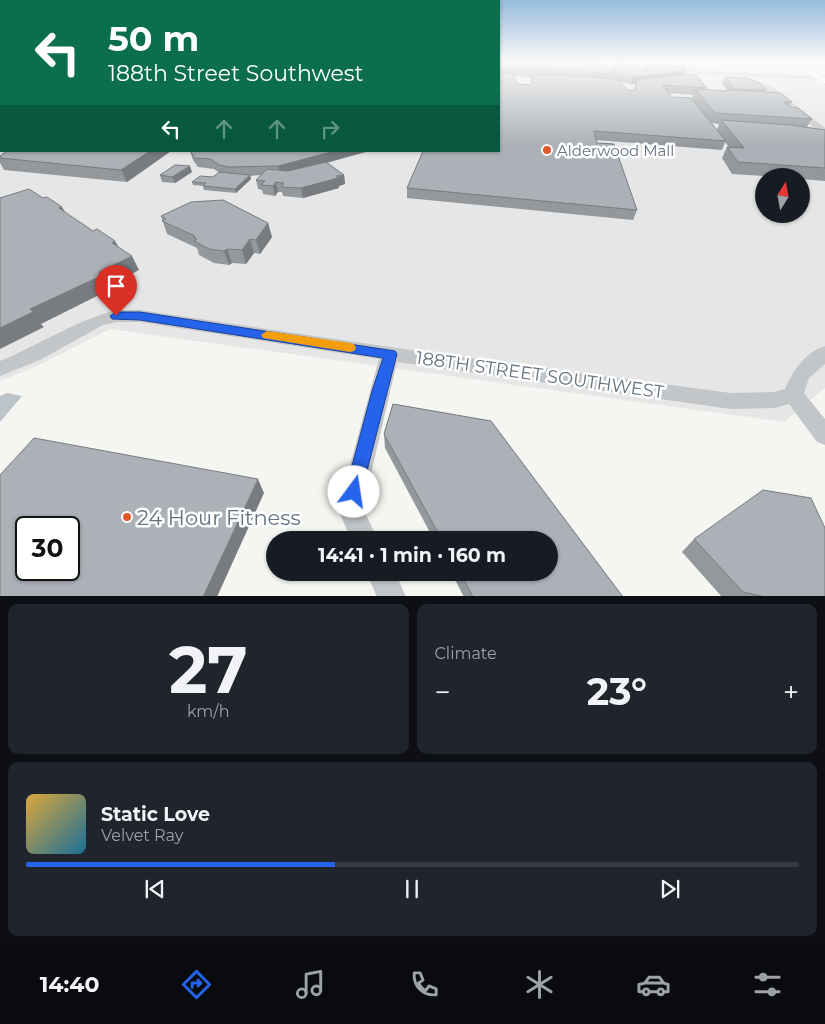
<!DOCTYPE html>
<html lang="en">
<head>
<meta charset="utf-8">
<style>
  :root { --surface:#171b24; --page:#20242c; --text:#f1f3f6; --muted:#9ea1a6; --line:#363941; --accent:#2563eb }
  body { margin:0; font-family:Montserrat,sans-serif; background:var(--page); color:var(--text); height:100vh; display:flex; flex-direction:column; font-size:19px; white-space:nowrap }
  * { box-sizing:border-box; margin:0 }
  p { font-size:16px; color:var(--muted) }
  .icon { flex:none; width:28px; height:28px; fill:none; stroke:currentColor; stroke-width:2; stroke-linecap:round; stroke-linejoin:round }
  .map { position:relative; height:596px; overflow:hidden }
  .panel { display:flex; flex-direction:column; gap:8px; padding:8px; background:#0d0f14; flex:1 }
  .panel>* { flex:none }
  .hud { position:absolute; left:0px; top:0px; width:500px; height:152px; box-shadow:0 1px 4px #0004; background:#0b6e4f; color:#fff; overflow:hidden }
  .needle { width:32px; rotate:11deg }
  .fabs { position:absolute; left:755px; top:168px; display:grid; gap:10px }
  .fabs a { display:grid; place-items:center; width:55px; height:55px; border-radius:50%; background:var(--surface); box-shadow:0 1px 4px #0004; font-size:25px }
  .speed { position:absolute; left:15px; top:516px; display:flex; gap:10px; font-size:25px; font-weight:700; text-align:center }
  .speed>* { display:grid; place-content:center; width:65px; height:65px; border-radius:50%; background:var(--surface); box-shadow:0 1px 4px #0004; line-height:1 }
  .speed .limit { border:2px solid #111; border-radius:8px; background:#fff; color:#111 }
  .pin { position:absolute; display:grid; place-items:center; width:42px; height:42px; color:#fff; margin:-51px -21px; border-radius:50% 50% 50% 0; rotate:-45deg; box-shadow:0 0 5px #0007 }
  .pin .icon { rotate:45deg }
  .me { position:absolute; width:55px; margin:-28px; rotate:14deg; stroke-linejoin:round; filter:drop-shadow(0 0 4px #0008) }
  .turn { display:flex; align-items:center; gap:18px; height:105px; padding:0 25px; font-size:22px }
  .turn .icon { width:65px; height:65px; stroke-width:2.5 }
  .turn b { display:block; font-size:35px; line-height:42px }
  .lanes { display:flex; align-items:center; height:48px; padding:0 25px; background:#0003; justify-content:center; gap:25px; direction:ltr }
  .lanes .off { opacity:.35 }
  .big { font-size:38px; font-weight:700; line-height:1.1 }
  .panel .card { flex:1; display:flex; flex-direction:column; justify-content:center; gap:8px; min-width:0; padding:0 18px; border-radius:10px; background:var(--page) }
  .panel .dial { align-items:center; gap:0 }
  .dial b { font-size:65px; line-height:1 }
  .song { display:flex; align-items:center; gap:15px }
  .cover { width:60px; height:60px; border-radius:8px; background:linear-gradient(135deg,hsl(40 70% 55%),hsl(200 70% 35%)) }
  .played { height:5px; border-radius:2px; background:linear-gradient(90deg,var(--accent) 40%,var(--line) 40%) }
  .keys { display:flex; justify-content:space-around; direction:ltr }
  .heat { display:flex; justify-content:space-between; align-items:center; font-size:28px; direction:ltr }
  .panel .tiles { flex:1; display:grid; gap:8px; grid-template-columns:1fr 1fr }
  .card:last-child { grid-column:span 2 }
  .trip { position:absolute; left:266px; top:531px; width:292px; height:50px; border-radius:25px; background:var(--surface); box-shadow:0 1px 4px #0004; font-weight:700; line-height:50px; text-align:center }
  .menu { display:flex; height:80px; justify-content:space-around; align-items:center; background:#090b0e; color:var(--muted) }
  .menu .icon { width:35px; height:35px }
  .menu .active { color:var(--accent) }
  .menu b { font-size:22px; color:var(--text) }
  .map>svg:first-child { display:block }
  .built { fill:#e5e6e5; fill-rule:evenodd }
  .water { fill:#bbc5c9 }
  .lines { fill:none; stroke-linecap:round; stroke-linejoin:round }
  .major-casing { stroke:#b3b7bb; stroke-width:1 }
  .minor { fill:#c3c6c9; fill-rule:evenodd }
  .major { fill:#fff; fill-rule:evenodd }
  .wall { fill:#93989d; fill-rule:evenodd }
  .shaded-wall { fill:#787c80 }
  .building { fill:#abb1b7; stroke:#787c80; fill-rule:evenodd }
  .route { fill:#2563eb; stroke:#184099 }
  .slow { fill:#f59e0b }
  .poi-dot { fill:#de5928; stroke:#fff; stroke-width:2 }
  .labels { text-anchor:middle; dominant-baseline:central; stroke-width:5; stroke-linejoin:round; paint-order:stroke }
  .far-poi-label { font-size:15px; fill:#657381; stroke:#fff; text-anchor:start }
  .street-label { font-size:18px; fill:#657381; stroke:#fff }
  .near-poi-label { font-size:21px; fill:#657381; stroke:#fff; text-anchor:start }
</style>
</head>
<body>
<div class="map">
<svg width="825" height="597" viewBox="0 0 825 597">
  <rect width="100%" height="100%" fill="#f5f5f1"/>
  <path class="built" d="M499 62H786L820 84 825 85V388L784 422 110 329 37 366 0 381V123L1 151H499ZM764 176H801V214H764Z"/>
  <path class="water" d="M7 393 22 396 0 422V396Z"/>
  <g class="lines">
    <defs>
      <path id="major" d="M790 62H800L825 77V84Z"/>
    </defs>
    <use href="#major" class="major-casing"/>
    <path class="minor" d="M579 65 634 67 637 69 634 71 581 68 579 67Z
      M661 69 821 76 825 78 821 80 663 72 660 70Z
      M742 78 771 86 825 128V136L765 90 742 82Z
      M0 114H1V120H0Z
      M116 310H140L410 350 731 393 774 392 785 389C793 371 805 352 825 346V364L809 378 804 393 825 419V445L817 442 789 404 774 408 731 409 397 362 363 508 378 540H351L338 509 379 359 140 322H116L103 325 40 360 0 376V361C39 345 75 321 116 310Z
      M366 572H395L406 597H377Z"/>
    <use href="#major" class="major"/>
  </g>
  <path class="wall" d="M499 62 566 64V62H598L606 70 611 71V70L613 63 638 68 645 69 646 65 684 75 707 88 706 90 725 91 726 90H727L722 84 725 77 766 90 765 93 792 102 789 106 812 119 807 127 825 130V181L801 179V176H764L732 174 722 158 727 147H729L725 142 722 150 596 140 597 143 637 210 633 220 407 198V188L499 151ZM514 76 533 78 531 85 517 84ZM619 81 621 82 631 84 636 83 634 90H628ZM669 93 693 95 692 98 672 97ZM712 123 719 124 717 130Z
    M7 151H171L127 182 4 170 0 163V158Z
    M190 151H369L327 163 344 175 345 184 339 186V188L303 198 283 196 282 192H278L275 196 263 194 262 190 258 189 256 180 260 175 250 176 251 179 236 193 204 190 203 186 193 185 192 182 213 177 220 173 214 169 198 167 193 160Z
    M192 172 175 183 162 182 160 175Z
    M161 216 268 223 272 237 260 254 254 253 246 264 232 263 229 265 214 263 199 255 197 248 167 234Z
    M393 404 491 421 623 597H464L451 572H550V540H434L385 448 384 434Z
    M694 539 825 597H722L682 552Z"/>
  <path class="shaded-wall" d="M685 71 683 78 631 84 633 77Z
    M1 94V104H0V95Z
    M150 151H171L127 182 121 170Z
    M335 151H369L280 175 278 166Z
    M190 166 192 172 175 183 172 177Z
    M250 175 251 179 236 193 235 189Z
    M344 175 345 184 339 186V188L303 198 301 188Z
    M276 182 278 192 275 196 273 186Z
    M62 207 70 220 59 208Z
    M268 223 272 237 260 254 256 240Z
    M250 239 254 253 246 264 242 250Z
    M115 241 123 255 112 243Z
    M227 249 232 263 229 265 224 251Z
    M132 256 139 270 109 286 111 289 41 324 44 327 0 349V328L30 309 99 272Z
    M258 479 264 493 217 597H203Z"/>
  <path class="building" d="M499 62H551L552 63 567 64V62H598L606 70 613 71 611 72 613 74 499 66Z
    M613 63 636 65 638 68 648 69 646 65 676 66 686 69 685 71 633 77 623 75 617 71Z
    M499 72 513 74 517 84 531 85 533 74 612 78 619 81 628 90H635L636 82 640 79 690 74 697 76 707 88 662 85 672 97 691 98 726 141 594 131 597 143 614 144 637 210 407 188 423 151H499Z
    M725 77 747 78 760 83 766 90 735 89Z
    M695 89 727 91 726 90 781 93 792 102H784L790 107 798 108 812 119 715 113Z
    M721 120 790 125 825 130V168L738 162 727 147 744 148Z
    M7 151H150L121 170 0 158V156Z
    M190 151H335L278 166 229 167 219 165 211 159 195 158Z
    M326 162 344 175 336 176 338 178 301 188 281 187 284 183 276 182 273 186 261 185 265 181 256 180 267 169 288 171Z
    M175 165 190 166 172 177 160 175Z
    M219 172 250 175 235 189 203 186 206 183 192 182 200 176 213 177Z
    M29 189 43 198 47 197 62 207 59 208 93 231 97 229 115 241 112 243 132 256 99 272 103 275 30 309 33 312 0 328V198Z
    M223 200 268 223 256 240 250 239 242 250 227 249 224 251 209 249 194 241 197 239 193 237 195 236 162 221 166 219 161 216 191 202Z
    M393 404 491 421 623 597H473L460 572H550V540H442L384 434Z
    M34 438 258 479 203 597H0V475ZM26 528H69V570H26Z
    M763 490 811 498 825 528V597H766L743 592 694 539Z"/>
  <linearGradient id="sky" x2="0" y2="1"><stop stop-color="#96bbdc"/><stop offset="0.42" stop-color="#fafaf9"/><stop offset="1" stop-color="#fafaf9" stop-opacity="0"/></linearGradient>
  <rect width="825" height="146" fill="url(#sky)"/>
  <path class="route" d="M116 312H140L395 351 397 354 360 498 354 501 348 498 345 492 372 391 383 358 140 320 112 319 110 316Z"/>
  <path class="slow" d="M267 331 350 343 354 344 356 348 354 351 350 352 263 338 261 335Z"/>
  <g class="poi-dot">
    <circle cx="547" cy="150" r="5"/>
    <circle cx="127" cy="517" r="5"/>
  </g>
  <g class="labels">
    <g class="far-poi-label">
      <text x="557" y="150">Alderwood Mall</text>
    </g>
    <g class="street-label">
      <text transform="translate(540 375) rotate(8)">188TH STREET SOUTHWEST</text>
    </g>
    <g class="near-poi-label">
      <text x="137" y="517">24 Hour Fitness</text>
    </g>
  </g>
</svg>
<div class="fabs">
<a><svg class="needle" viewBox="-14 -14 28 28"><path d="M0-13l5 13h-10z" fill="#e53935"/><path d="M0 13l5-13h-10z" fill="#9ea1a6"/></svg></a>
</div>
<div class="speed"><div class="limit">30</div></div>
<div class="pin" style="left:116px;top:316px;background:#d93025"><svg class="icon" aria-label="arrive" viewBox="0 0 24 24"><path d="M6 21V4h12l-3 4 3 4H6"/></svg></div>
<svg class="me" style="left:354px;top:492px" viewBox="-20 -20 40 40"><circle r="19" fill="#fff"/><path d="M0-13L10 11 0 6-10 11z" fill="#2563eb"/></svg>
<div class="trip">14:41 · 1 min · 160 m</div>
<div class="hud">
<div class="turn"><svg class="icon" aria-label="left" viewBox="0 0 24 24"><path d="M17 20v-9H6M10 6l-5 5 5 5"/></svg><div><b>50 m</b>188th Street Southwest</div></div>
<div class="lanes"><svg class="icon" aria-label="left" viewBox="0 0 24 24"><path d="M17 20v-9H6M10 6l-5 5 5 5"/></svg><svg class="icon off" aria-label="ahead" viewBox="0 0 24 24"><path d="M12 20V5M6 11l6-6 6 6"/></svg><svg class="icon off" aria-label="ahead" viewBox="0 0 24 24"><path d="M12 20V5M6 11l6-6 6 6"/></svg><svg class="icon off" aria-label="right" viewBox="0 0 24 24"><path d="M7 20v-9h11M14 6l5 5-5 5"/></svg></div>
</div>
</div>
<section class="panel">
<div class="tiles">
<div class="card dial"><b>27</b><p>km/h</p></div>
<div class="card"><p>Climate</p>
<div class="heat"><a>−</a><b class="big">23°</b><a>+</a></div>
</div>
<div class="card">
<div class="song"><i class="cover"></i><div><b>Static Love</b><p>Velvet Ray</p></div></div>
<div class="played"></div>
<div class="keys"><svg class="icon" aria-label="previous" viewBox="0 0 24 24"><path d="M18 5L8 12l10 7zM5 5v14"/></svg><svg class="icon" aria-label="pause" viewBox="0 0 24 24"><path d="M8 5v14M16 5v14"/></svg><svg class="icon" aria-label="next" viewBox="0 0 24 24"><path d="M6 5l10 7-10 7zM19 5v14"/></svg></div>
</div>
</div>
</section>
<nav class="menu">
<b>14:40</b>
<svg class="icon active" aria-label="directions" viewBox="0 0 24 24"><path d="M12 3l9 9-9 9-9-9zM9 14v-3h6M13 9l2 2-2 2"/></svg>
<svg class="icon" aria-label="music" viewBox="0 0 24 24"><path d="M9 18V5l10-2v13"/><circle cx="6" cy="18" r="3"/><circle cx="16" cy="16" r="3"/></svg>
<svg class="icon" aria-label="phone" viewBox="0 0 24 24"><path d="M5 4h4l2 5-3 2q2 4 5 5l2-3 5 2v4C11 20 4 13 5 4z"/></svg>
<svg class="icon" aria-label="climate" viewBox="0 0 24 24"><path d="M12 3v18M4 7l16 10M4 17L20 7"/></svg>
<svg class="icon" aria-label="car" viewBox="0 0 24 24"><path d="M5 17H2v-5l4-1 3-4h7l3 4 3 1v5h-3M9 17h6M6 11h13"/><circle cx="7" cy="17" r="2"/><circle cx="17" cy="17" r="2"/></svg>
<svg class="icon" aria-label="filters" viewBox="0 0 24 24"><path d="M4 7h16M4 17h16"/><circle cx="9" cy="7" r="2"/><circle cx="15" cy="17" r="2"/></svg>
</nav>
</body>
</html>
